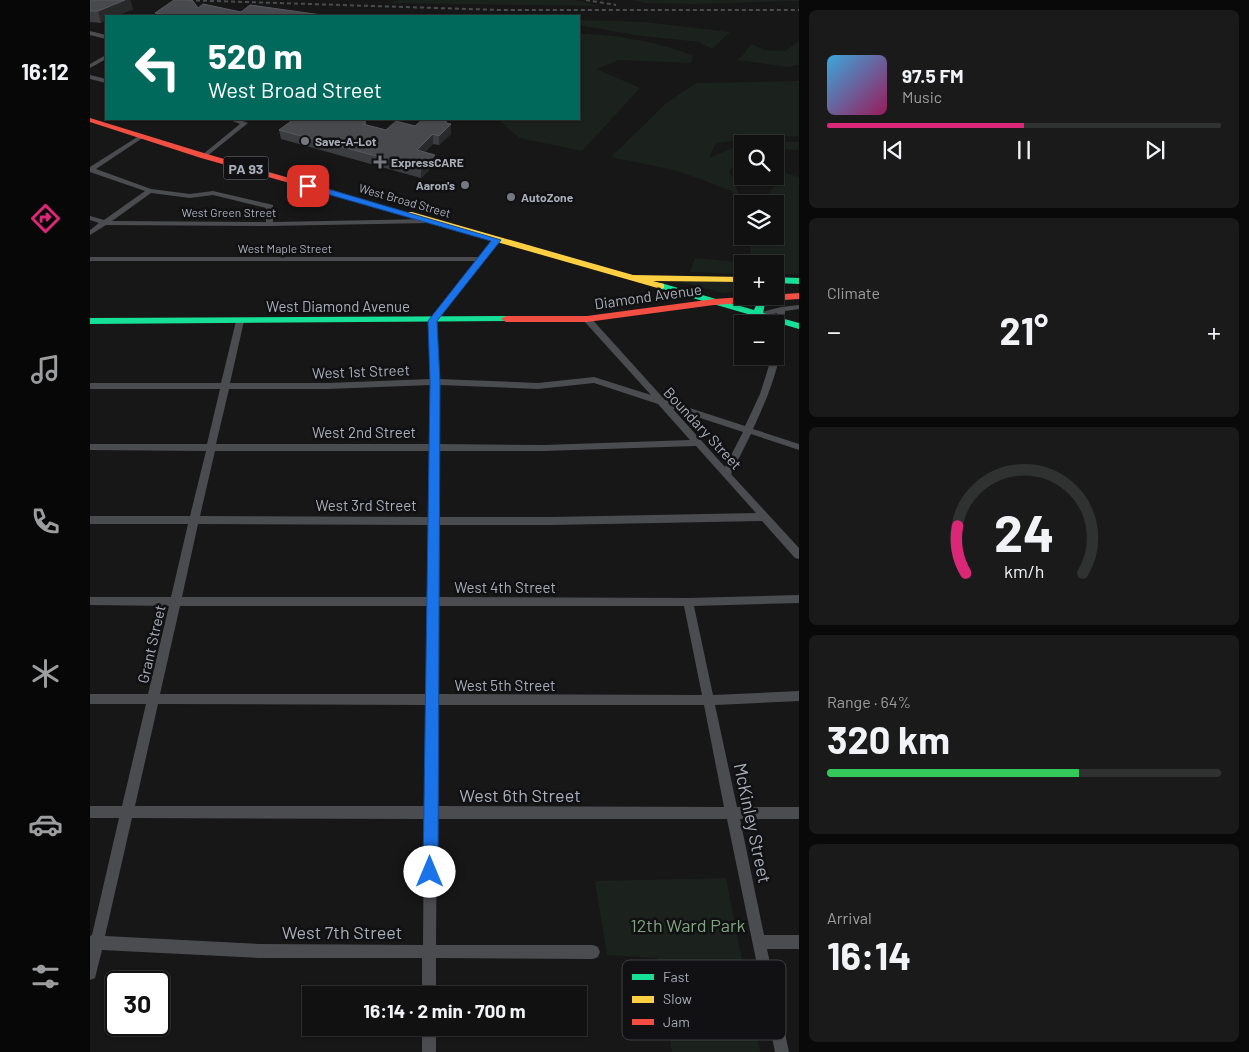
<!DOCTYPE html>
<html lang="en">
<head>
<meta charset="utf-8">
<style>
  :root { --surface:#111; --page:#1a1a1a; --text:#f1f3f6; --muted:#9c9d9f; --line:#303131; --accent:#db2777 }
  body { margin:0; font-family:Barlow,sans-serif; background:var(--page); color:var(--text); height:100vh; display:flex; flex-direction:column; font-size:19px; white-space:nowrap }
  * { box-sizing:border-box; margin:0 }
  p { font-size:16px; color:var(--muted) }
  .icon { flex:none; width:28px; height:28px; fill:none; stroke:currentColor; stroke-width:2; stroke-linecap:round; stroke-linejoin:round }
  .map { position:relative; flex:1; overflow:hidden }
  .side { display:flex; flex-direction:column; gap:10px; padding:10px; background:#090909; width:450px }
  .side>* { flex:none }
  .guide { position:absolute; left:15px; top:15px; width:475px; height:105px; border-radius:0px; box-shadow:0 1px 4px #0004,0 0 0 1px var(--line); background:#00695c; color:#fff; overflow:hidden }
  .fabs { position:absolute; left:644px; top:135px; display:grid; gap:10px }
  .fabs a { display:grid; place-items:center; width:50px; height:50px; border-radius:0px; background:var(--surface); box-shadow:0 1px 4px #0004,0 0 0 1px var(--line); font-size:25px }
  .speed { position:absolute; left:15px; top:971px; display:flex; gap:10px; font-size:25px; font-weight:700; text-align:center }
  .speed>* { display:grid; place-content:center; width:65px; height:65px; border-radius:50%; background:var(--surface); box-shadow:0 1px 4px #0004,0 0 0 1px var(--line); line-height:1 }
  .speed .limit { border:2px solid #111; border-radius:8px; background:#fff; color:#111 }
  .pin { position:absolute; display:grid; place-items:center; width:42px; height:42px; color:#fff; margin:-21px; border-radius:10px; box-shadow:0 2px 8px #0006 }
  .me { position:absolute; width:55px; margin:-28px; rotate:0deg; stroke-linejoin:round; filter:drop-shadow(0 0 4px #0008) }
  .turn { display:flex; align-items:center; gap:18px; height:105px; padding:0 20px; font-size:22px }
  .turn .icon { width:65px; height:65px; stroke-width:2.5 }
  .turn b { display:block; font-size:35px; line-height:42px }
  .big { font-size:38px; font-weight:700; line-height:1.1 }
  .side .card { flex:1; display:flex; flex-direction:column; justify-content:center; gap:8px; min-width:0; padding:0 18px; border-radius:8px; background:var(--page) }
  .side .dial { align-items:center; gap:0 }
  .dial svg { height:130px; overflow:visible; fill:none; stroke:var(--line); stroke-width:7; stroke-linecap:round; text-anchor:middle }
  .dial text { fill:var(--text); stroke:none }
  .song { display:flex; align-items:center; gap:15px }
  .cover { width:60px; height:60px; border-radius:8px; background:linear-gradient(135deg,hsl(200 70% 55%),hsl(330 70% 35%)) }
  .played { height:5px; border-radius:2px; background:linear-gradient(90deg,var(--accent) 50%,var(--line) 50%) }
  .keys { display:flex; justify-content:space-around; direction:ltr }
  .heat { display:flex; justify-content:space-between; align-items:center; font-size:28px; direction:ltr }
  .charge { height:8px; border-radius:4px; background:linear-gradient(90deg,#34c759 64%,var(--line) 0) }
  .trip { position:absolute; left:212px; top:986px; width:285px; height:50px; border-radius:0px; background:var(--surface); box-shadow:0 1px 4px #0004,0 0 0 1px var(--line); font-weight:700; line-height:50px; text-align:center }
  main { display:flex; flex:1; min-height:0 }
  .tabs { display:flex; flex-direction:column; width:90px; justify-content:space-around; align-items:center; background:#070707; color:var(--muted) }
  .tabs .icon { width:35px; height:35px }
  .tabs .current { color:var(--accent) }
  .tabs b { font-size:22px; color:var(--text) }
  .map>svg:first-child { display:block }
  .green { fill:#1b211c }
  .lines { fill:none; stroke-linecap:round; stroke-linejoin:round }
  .street { fill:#4b4c50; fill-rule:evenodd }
  .fast { fill:#16e098; fill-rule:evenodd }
  .slow { fill:#ffcf43; fill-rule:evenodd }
  .jam { fill:#f24e42; fill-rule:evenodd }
  .rail { stroke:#4b4c4f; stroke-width:2; stroke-dasharray:4 3; stroke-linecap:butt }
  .wall { fill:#3c3d40 }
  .shaded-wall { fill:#28292a }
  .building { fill:#48494d; stroke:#57595e }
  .route { fill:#1a73e8; stroke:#114b97 }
  .poi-dot { fill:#757880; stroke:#111113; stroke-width:2 }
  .labels { text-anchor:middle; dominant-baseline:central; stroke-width:5; stroke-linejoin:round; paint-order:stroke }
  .far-poi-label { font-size:12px; font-weight:bold; fill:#a8adb8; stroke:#111113; text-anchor:start }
  .far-street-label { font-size:12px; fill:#a8adb8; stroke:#111113 }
  .shield { fill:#111113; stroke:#7b7e86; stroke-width:1 }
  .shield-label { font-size:14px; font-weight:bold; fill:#a8adb8 }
  .street-label { font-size:15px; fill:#a8adb8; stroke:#111113 }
  .near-street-label { font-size:18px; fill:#a8adb8; stroke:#111113 }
  .near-park-label { font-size:18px; fill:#7fa381; stroke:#111113 }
  .key { fill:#111113; stroke:#3e4045; stroke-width:1 }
  .key-label { font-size:14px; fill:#a8adb8 }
</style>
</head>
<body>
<main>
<nav class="tabs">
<b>16:12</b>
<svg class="icon current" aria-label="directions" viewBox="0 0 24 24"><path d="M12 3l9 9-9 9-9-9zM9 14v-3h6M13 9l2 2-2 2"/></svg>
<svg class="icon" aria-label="music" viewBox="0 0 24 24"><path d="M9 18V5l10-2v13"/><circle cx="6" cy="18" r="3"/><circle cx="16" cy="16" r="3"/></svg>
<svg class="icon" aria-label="phone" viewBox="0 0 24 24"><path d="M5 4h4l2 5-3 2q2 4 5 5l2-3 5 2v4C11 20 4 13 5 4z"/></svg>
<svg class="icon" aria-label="climate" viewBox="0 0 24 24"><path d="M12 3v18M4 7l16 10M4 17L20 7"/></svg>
<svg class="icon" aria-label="car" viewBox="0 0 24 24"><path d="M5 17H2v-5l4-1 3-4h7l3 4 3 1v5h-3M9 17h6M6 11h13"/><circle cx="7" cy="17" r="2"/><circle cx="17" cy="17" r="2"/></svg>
<svg class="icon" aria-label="filters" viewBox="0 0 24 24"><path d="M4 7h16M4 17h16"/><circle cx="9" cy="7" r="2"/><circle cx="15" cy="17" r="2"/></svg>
</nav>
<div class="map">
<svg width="709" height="1052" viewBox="0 0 709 1052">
  <rect width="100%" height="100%" fill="#171717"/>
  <path class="green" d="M308 0H485L510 6 298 3Z
    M542 0H709V1L604 4 555 3Z
    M489 20 555 22 640 32 622 49 609 42 545 35 489 25Z
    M489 34C518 33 577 43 603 56L601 63 529 60 507 69 550 88 492 151 429 138 408 119H489Z
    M709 41V65L696 67 647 60 652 56 661 44 675 50 695 51Z
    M709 81V136L672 137 626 143 619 158 652 144V158L639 171 653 204 652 224 642 191 588 171 521 157 575 104 606 83Z
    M661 142H709V150L685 149V144H653Z
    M696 173 709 177V274H685V264H652V274L600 272 605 258 658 263 661 250 657 236H685V204H676L679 192Z
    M591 282H652V290L633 293Z
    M636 878 670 1052H582L567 958 517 955 505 881Z"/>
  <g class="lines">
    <path class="street" d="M0 31 16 35V39L0 35Z
      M16 55V59L0 68V64Z
      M0 75 16 79V83L0 79Z
      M138 119H147L158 123 116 157H112V155L150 124Z
      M52 134 55 136 54 137 6 169 61 189 100 194 123 191 183 205V222L339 219 343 221 339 223 179 226 16 225 0 235V230L9 223 0 220V216L14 220 55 191 0 172V167ZM61 193 100 198 123 195 176 208V222L22 221Z
      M403 238H406L410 240 346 321 349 379 448 383 504 377 561 395 494 321V317H500L575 400 655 426 670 394 682 356H685L687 313 671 317 667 315 668 313 691 307 709 305V309L695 311C695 353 681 391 663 429L709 444V450L661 434 641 474 709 548V559L705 558 672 521 461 525H349L348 597 598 598 709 595V603L604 606 623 695 709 691V701L625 705 647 807H709V819H650L674 935H709V949H677L699 1052H685L637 819H347L346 945H503L508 947 510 952 508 957 503 959 346 958V995H332V958H169L12 950 5 978 0 980V936L2 935 29 818H0V806H32L56 704H0V694H58L79 606 0 605V597H81L98 524H0V516H100L116 451 0 450V444H117L130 389H0V383H131L146 321 150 318 154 321 140 383H238L341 379 338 321 385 261H0V257H389ZM504 383 568 404 600 440 454 445 349 444V385L448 389ZM341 385 340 444H126L139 389H238ZM583 409 653 432 635 467ZM606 446 666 513 461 517H349V451H454ZM125 451H340L339 517 110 516ZM108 524 339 525 338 597H92ZM90 606H337L336 694H70ZM348 606H594L612 695 348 694ZM68 704 336 705 335 806H45ZM348 705H614L634 807 347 806ZM42 818 334 819 333 945 169 944 15 936Z
      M332 1028H346V1052H332Z"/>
    <path class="fast" d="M685 277 709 278V284L685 283Z
      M571 283 664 310 669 297H675L676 299 673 313 709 323V329L568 288V284Z
      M416 316 419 317V321L0 324V318Z"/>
    <path class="slow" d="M316 212H322L543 275 652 277V282L563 281 574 284V288L571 289 316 216Z"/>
    <path class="jam" d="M0 118 117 154 323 214 316 216 111 158 0 122Z
      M709 293V299L624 305 497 322H416L411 319 416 316H497L624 299Z"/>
    <path class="rail" d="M92 0 410 10H709
      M496 0 526 5"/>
  </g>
  <path class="wall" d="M0 0H40L43 9 26 16H16V20L11 23 0 22Z
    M151 12 239 16H66L65 13Z
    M276 122V125L296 130 357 122 361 134 349 145 343 144 335 152 345 164 331 178 191 139 189 130Z"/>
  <path class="shaded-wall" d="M35 0H40L43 9 26 16H16V20L11 23 8 11Z
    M357 122V128L361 124V134L349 145V136Z
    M343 134V144L327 159V150Z
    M345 155V164L331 178V168Z"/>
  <path class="building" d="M0 0H35L8 11H0Z
    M84 0H96L103 1 108 8 113 4 151 12 160 5 239 16H85L65 13Z
    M204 119H263L276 122 273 124 296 130 306 121 325 126 333 119H345L357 122 356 123 361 124 349 136 343 134 327 150 345 155 331 168 189 130Z"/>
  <path class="route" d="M216 184H221L411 240 347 321 350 382 348 872 346 877 340 880 335 877 333 872 340 382 338 321 401 241 216 188Z"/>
  <g class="poi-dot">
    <circle cx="215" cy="141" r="5"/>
    <path d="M287.5 154.5h5v5h5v5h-5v5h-5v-5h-5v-5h5z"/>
    <circle cx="375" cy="185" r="5"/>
    <circle cx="421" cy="197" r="5"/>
  </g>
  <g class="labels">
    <g class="far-poi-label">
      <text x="225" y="141">Save-A-Lot</text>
      <text x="301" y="162">ExpressCARE</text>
      <text x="365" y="185" text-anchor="end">Aaron's</text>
      <text x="431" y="197">AutoZone</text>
    </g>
    <g class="far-street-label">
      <text transform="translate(315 200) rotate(16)">West Broad Street</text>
      <text x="139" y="212">West Green Street</text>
      <text x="195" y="248">West Maple Street</text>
    </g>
    <rect class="shield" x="133.5" y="156.5" width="45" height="23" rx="4"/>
    <g class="shield-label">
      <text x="156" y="168">PA 93</text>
    </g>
    <g class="street-label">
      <text transform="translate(558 296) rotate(-8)">Diamond Avenue</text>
      <text x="248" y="306">West Diamond Avenue</text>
      <text transform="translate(271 371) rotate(-2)">West 1st Street</text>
      <text transform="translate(613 428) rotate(47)">Boundary Street</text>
      <text x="274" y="432">West 2nd Street</text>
      <text x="276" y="505">West 3rd Street</text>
      <text x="415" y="587">West 4th Street</text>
      <text transform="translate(61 644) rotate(-77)">Grant Street</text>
      <text x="415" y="685">West 5th Street</text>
    </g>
    <g class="near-street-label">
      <text x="430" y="795">West 6th Street</text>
      <text transform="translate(663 823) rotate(78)">McKinley Street</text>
      <text x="252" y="932">West 7th Street</text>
    </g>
    <g class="near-park-label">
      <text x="598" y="925">12th Ward Park</text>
    </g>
  </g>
  <rect x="532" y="960" width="164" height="80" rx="8" class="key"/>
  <rect x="542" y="974" width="22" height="6" fill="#16e098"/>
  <rect x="542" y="996" width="22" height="7" fill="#ffcf43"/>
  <rect x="542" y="1019" width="22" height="6" fill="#f24e42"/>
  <g class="key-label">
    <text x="573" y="982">Fast</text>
    <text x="573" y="1004">Slow</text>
    <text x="573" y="1027">Jam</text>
  </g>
</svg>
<div class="fabs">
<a><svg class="icon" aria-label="search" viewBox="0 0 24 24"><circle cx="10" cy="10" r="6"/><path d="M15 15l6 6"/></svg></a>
<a><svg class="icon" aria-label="layers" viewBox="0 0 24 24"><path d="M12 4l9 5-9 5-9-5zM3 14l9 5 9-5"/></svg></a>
<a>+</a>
<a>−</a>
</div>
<div class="speed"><div class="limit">30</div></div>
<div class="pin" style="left:218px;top:186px;background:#d93025"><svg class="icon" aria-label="arrive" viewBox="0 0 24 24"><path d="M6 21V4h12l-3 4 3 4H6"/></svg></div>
<svg class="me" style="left:340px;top:872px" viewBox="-20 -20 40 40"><circle r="19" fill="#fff"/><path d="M0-13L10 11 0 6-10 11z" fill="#1a73e8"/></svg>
<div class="trip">16:14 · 2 min · 700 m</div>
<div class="guide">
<div class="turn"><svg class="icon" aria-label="left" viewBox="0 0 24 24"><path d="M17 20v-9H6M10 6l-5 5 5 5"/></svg><div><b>520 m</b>West Broad Street</div></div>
</div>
</div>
<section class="side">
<div class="card">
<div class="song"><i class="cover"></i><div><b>97.5 FM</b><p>Music</p></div></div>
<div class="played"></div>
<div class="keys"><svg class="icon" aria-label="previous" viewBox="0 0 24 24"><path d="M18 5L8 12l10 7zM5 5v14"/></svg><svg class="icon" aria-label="pause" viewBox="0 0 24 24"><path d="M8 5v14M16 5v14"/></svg><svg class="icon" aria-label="next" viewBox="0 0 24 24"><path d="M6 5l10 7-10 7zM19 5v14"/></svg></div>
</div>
<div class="card"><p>Climate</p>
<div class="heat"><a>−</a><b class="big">21°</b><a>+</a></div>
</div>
<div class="card dial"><svg viewBox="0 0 100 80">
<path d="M14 69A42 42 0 1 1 86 69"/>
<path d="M14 69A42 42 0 0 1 9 40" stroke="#db2777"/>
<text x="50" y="56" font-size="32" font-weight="700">24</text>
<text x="50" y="72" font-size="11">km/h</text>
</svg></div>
<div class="card"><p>Range · 64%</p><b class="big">320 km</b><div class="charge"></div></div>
<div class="card"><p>Arrival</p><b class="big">16:14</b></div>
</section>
</main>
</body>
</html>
